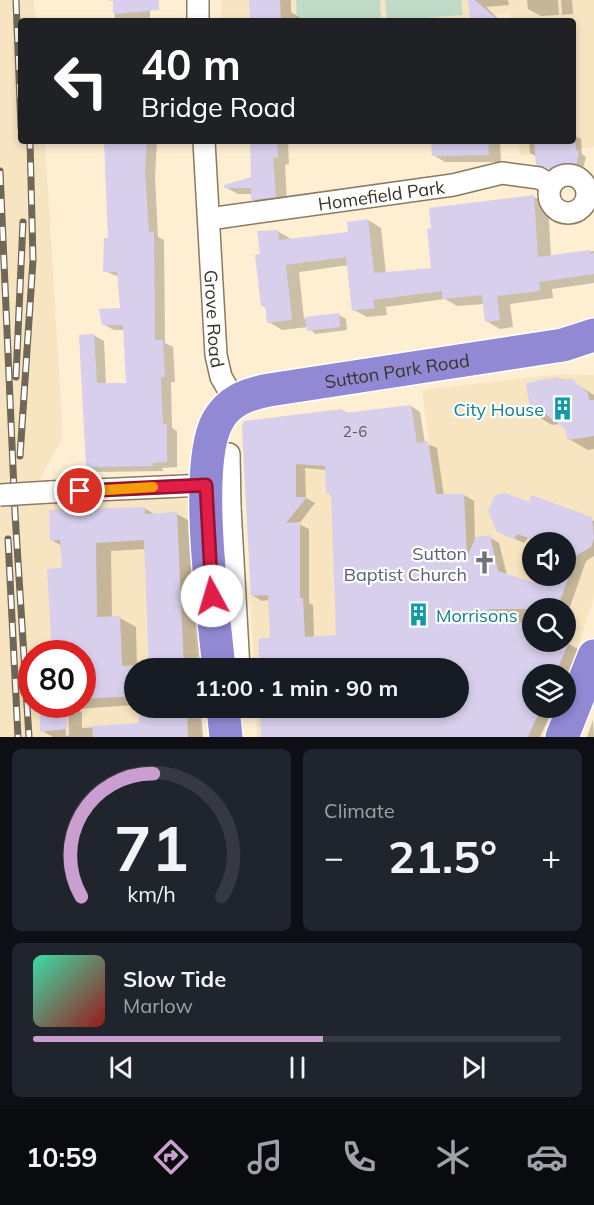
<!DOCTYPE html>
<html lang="en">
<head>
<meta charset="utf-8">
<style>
  :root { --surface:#171b24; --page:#20242c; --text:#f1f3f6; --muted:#9ea1a6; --line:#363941; --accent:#ca9fcf }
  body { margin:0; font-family:Mulish,sans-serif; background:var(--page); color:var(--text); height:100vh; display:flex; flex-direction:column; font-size:22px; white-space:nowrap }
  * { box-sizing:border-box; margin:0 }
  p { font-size:20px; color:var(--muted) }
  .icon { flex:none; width:33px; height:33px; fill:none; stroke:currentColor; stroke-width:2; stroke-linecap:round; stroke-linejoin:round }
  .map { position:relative; height:737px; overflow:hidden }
  .panel { display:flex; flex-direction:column; gap:12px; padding:12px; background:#0d0f14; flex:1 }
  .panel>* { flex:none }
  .hud { position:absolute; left:18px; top:18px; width:558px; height:126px; border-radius:6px; box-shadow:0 3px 9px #0003; background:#202124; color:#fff; overflow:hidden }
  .fabs { position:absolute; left:522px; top:532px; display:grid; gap:12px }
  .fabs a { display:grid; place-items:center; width:54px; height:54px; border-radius:50%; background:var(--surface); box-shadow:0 3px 9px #0003; font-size:30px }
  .speed { position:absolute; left:18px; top:640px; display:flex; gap:12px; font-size:30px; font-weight:700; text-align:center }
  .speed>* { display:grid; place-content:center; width:78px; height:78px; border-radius:50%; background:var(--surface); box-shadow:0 3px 9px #0003; line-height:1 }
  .speed .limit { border:9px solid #d22; background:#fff; color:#111 }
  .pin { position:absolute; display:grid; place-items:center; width:51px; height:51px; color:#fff; margin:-26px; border:3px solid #fff; border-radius:50%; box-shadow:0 2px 6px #0007 }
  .me { position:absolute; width:66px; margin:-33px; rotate:354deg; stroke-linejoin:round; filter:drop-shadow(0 0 4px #0008) }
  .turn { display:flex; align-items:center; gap:21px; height:126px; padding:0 24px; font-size:27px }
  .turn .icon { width:78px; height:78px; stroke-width:2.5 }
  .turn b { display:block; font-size:42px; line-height:51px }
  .big { font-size:45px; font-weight:700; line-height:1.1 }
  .panel .tile { flex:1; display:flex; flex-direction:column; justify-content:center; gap:9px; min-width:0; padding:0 21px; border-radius:9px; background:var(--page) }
  .panel .dial { align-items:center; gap:0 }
  .dial svg { height:156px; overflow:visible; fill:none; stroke:var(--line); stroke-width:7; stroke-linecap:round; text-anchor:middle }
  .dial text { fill:var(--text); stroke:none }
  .song { display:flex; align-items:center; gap:18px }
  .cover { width:72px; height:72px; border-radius:9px; background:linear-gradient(135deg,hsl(160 70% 55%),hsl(0 70% 35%)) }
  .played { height:6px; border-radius:3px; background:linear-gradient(90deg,var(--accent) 55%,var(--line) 55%) }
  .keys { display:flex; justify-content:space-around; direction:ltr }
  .heat { display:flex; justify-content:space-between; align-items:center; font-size:33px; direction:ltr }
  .panel .tiles { flex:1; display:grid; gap:12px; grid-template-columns:1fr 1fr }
  .tile:last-child { grid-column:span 2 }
  .trip { position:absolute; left:124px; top:658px; width:345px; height:60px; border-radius:30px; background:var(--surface); box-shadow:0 3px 9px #0003; font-weight:700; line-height:60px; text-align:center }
  .tab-bar { display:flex; height:96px; justify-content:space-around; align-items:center; background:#090b0e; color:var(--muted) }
  .tab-bar .icon { width:42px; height:42px }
  .tab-bar .selected { color:var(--accent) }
  .tab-bar b { font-size:27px; color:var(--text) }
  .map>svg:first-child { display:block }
  .built { fill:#f7e4c1; fill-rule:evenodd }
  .green { fill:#c1dac8 }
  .shadow { fill:#0003; fill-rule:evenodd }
  .building { fill:#d7cfec; fill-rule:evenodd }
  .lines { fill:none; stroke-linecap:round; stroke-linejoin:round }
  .street-casing { stroke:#887b61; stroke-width:24 }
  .highway-casing { stroke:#fff; stroke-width:36 }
  .street { stroke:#fff; stroke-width:21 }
  .highway { stroke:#9189d4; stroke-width:33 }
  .rail-casing { stroke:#706757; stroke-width:7 }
  .rail { stroke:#fefefe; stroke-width:4.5; stroke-dasharray:14; stroke-linecap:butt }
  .street-bridge-casing { stroke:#887b61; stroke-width:24; stroke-linecap:butt }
  .street-bridge { stroke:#fff; stroke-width:21 }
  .route-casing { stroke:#92132f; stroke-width:15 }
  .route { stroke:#e11d48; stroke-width:10 }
  .slow { stroke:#f59e0b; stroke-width:10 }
  .labels { text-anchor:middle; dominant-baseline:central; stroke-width:4.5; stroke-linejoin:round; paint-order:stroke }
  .number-label { font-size:15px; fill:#605a59 }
  .street-label { font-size:18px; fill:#393328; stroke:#fefefe }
  .culture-label { font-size:18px; fill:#0d838f; stroke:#fefefe; text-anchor:end }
  .worship-label { font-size:18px; fill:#5b616d; stroke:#fefefe; text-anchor:end }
</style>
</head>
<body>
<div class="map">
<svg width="594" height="737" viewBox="0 0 594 737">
  <rect width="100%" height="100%" fill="#feefd3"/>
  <path class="built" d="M0 0H34L36 21H21V141H45L63 437 38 483 41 503 151 497 189 500 197 669H135V708H199L201 737H0ZM32 654H82V705H32Z
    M221 0H594V147L520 156 519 141H573V21H511L510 13 436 21H222Z
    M561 374 594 375V598L566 684V675H532V708H558L548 737H257L256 708H459V669H254L242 427 244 421 325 466 326 494 436 492 422 390ZM532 543H566V576H532ZM532 609H566V642H532Z"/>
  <path class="green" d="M296 0H380L381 21H297Z
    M385 0H461L463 15 387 21Z"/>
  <path class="shadow" d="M107 0H150V21H115L114 1Z
    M251 0H291V12L300 18V21H252Z
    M470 0H508L509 5 486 7 501 21H450L471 19Z
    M527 0H558L559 15H562L561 0H572L573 14 541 16 528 9Z
    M573 135 581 139 582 154 586 157 583 169 558 172 538 164 537 157 530 153 529 141H573Z
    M105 141H157L155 177 158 237 164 240 165 343 173 347 175 382H171L172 428 177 431V467L162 468 163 471 98 472 88 466 93 335 104 341 106 385 127 384 124 330H114L103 324 122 309 119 277 105 271 110 239Z
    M251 141H288L289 164 285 165 287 203 265 206 252 199V194H238L225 187 253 178Z
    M432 141H500L501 162H445L433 155Z
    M534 197 548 204 551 257 594 251V283L552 289 553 298 510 304 513 327 500 329 486 321 484 304 457 306 445 299 386 307 387 315 367 317 354 310 349 265 299 272 304 319 339 315 346 319 347 330 315 334 308 327 282 330 269 322 267 308 262 305 261 256 277 231 291 239 350 233 368 220 381 228 386 274 433 269Z
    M559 379 571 381 594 395V449L588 450 569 439 566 429 560 424 552 425 532 413Z
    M411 406 420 412 425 443 437 448 444 496 464 495 474 501 475 539 489 537 499 543 507 575 536 585 539 576H566V543H540L528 538 524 543 498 531 530 504 594 521V556L586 561 566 618V609H532V642H565L578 649 566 678V675H532V708H553L540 737H263L262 708H459V669H261L271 639 269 600 262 601 252 595 243 427 342 410 349 414ZM305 468 327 470V493L333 496 337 637 314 638 313 605 309 603V529L299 524 315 503 306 498Z
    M144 508 156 515 177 514 193 523 200 669H135V705L76 709 82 712V728L141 724 140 708H201L203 737H53L42 731 41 705H82V654H54L64 570 62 546 52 540ZM146 549 151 666 137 667 136 627 120 618H112L111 551ZM65 710H68L69 735 66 736Z
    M593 720 594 737H587Z"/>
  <path class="building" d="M113 0H159V10L113 14Z
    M249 0H280L281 21H250Z
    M468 0H475L499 21H470Z
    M104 141H147L145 170 149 232H154L155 340H163L165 377H161L163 424H167V462L153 463V466L86 467 79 335 94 334 97 383H126L123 325H102L99 309 120 308 117 272H103L104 238H108Z
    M250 141H277L278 157 273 158 276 197 251 200V188H224V185L251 177Z
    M431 141H488L489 155 432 156Z
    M534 141H575L576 151H579L576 166 549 169 536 165Z
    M534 195 538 257 590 250V254L594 253V274L539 282 540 291 497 296 500 320 485 322 482 295 442 299V291L373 300 375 308 352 311 346 257 286 265 292 320 267 323 265 305 261 306 255 255 260 254 257 231 278 230 279 240 348 232 347 222 368 219 374 273 431 268 427 229 431 228 429 208Z
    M339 313 340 327 307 331 305 317Z
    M559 377 560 380 572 379 588 393 589 400H594V436L568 440 565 429 544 413 531 414 526 383Z
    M411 405 417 443 428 441 436 494H464L467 557 476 537 490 535 498 571 535 583 537 576H569L557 609H487L532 627V642H569L555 675H532V708H541L528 737H261L260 708H459V669H259V638H270L269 616 268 595 251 596 242 427 244 421 342 409 344 413ZM296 464 325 466 326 494H331L336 635 305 637 303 598H300V522L286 523 307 497H296Z
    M505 493 529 502 531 495 592 517 594 538 591 547 566 562V543H540L518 534 513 539 497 532 488 511 495 495Z
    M145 507V514L177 512 184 669H149L144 540 96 543 97 617 120 616 122 666 135 665V696L82 699V654H52L47 569 62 568 60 540 50 541 49 510Z
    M40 705H67V729L40 732Z
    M139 708H187L188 737H93L92 726 139 723Z"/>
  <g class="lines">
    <defs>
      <g id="street">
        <path d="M198 0V21"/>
        <path id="s1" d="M204 141 216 355 221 377 235 401"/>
        <circle cx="568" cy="194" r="19"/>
        <path id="s2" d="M209 219 453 185 502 173 539 178 551 185"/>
        <path d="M229 454 230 507"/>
        <path d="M50 492 206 485 230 507 239 669"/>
      </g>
      <g id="highway">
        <path id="s3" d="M219 669C214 615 193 468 217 422 228 401 247 394 269 390L563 345 594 335"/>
        <path d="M223 708 226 737"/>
        <path d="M562 737 594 656"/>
      </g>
    </defs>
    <use href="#street" class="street-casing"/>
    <use href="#highway" class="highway-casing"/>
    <use href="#street" class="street"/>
    <use href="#highway" class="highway"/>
    <defs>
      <path id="rail" d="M16 0 21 128
        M0 171 15 513 29 737
        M16 377 23 222
        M20 456 33 260 30 141
        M8 539 18 737"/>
    </defs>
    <use href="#rail" class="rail-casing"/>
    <use href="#rail" class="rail"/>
    <defs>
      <path id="street-bridge" d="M0 495 50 492"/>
    </defs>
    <use href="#street-bridge" class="street-bridge-casing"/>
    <use href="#street-bridge" class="street-bridge"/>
  </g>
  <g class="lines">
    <defs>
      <path id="route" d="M80 491 206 485 212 596"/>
    </defs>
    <use href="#route" class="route-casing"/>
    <use href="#route" class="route"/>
    <path class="slow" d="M106 490 153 487"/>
  </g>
  <defs>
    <symbol id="building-bare" viewBox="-9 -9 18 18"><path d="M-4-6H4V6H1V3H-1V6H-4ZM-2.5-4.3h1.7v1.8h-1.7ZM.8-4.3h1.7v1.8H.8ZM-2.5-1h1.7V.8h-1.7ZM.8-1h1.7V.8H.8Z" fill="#0f9aa8" stroke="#fefefe" stroke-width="2.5" paint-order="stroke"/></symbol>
    <symbol id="church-bare" viewBox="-9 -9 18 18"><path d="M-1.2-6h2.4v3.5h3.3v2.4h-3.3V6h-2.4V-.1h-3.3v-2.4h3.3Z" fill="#6b7280" stroke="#fefefe" stroke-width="2.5" paint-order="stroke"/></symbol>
  </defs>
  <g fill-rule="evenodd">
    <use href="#building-bare" x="546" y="392" width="33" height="33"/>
    <use href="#church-bare" x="468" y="546" width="33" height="33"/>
    <use href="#building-bare" x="402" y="598" width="33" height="33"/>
  </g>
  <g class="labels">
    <g class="number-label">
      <text x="355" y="431">2-6</text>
    </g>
    <g class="street-label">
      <text stroke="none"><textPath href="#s2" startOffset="174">Homefield Park</textPath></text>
      <text stroke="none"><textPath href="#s1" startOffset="178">Grove Road</textPath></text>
      <text stroke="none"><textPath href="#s3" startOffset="442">Sutton Park Road</textPath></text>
    </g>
    <g class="culture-label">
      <text x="544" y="409">City House</text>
      <text x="436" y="615" text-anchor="start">Morrisons</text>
    </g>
    <g class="worship-label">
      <text x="467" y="553">Sutton<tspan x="467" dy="21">Baptist Church</tspan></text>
    </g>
  </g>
</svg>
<div class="fabs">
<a><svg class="icon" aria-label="sound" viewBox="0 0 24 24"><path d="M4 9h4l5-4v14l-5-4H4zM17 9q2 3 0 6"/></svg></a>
<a><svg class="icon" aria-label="search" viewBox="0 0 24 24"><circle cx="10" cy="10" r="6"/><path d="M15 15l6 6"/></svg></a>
<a><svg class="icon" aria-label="layers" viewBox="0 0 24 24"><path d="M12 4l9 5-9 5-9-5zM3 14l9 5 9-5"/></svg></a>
</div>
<div class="speed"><div class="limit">80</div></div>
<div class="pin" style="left:80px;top:491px;background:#d93025"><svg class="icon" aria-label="arrive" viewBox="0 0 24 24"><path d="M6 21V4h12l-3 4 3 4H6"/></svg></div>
<svg class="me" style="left:212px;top:596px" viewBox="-20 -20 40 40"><circle r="19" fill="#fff"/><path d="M0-13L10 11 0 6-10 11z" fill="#e11d48"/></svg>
<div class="trip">11:00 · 1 min · 90 m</div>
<div class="hud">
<div class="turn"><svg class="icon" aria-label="left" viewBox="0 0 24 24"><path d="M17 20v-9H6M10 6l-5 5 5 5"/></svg><div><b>40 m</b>Bridge Road</div></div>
</div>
</div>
<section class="panel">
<div class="tiles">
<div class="tile dial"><svg viewBox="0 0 100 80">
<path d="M14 69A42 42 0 1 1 86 69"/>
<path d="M14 69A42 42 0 0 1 51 6" stroke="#ca9fcf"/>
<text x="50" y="56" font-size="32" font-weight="700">71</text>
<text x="50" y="72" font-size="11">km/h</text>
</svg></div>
<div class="tile"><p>Climate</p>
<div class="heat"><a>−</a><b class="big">21.5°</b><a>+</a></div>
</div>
<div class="tile">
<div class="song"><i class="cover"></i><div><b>Slow Tide</b><p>Marlow</p></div></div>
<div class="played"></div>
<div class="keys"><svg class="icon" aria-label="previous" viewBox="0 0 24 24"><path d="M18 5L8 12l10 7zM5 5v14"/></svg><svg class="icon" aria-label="pause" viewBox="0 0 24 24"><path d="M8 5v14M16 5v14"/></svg><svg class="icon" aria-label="next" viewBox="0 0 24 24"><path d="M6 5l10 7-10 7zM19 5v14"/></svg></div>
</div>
</div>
</section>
<nav class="tab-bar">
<b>10:59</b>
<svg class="icon selected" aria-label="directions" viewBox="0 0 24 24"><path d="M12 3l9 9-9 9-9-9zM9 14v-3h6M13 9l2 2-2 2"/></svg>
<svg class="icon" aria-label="music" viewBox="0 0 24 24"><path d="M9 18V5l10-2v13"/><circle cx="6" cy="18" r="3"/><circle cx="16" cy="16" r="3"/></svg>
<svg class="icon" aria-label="phone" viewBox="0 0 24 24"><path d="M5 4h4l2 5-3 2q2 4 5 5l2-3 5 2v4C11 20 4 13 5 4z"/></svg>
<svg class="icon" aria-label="climate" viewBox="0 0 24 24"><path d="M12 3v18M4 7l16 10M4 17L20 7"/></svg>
<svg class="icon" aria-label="car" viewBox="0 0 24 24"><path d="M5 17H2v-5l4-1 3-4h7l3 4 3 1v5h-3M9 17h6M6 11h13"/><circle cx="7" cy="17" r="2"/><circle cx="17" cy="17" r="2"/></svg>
</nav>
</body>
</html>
